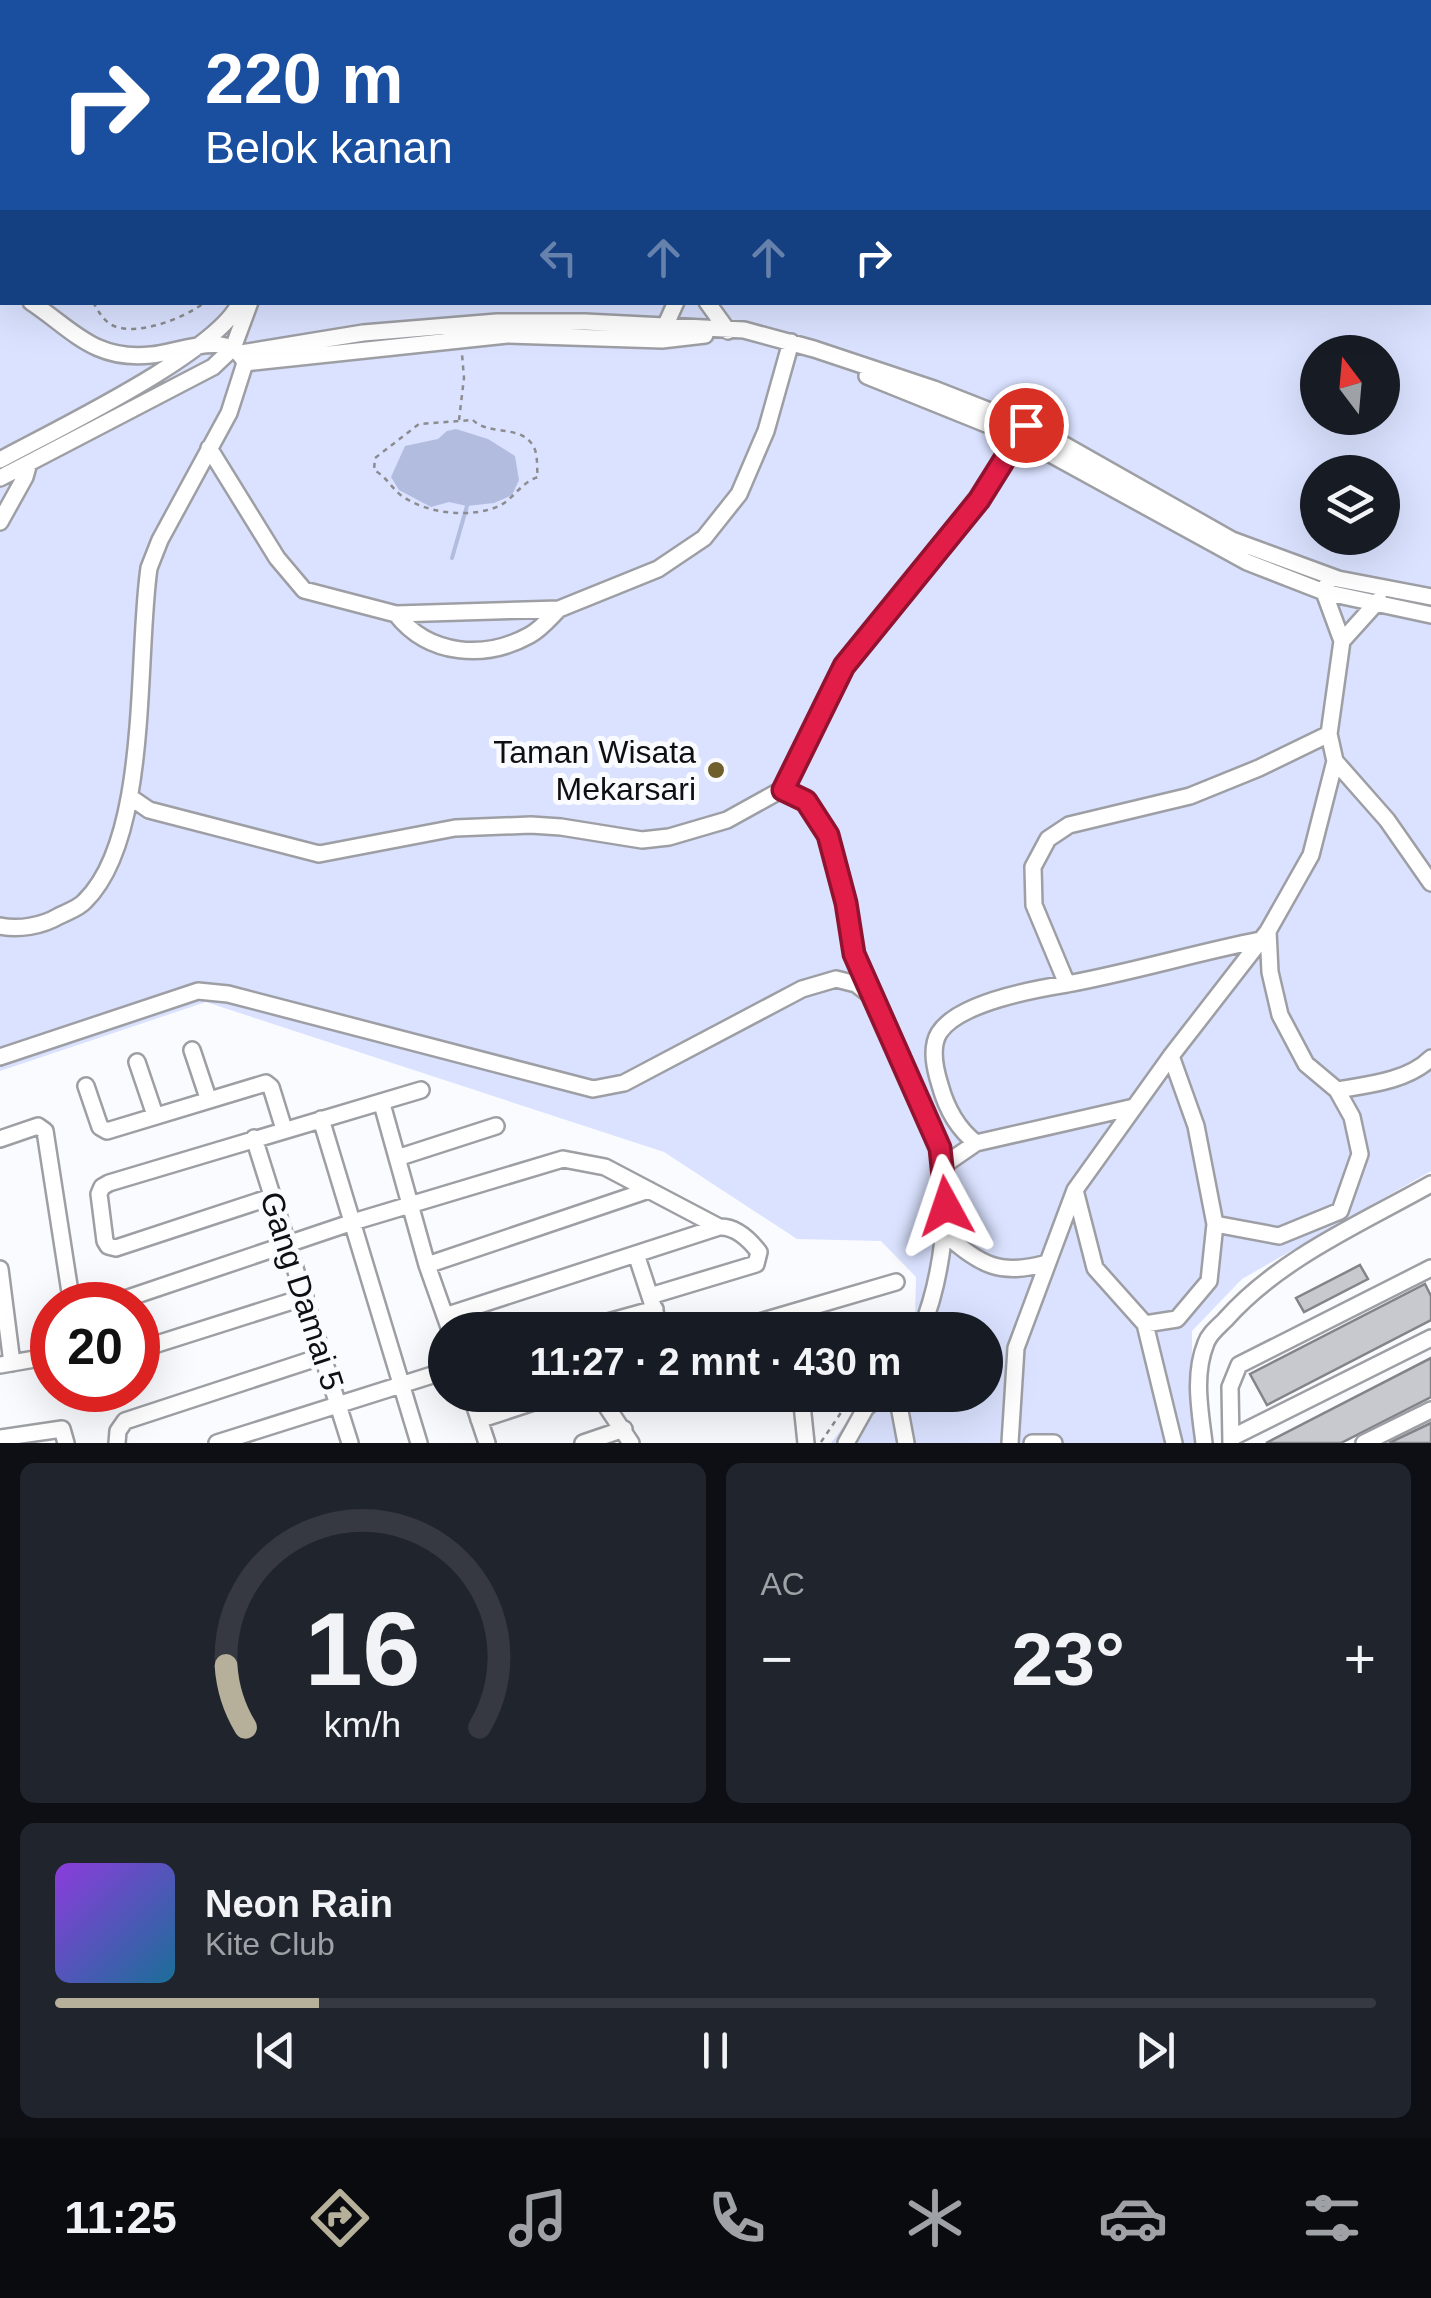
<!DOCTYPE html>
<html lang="id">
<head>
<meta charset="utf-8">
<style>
  :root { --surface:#171b24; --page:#20242c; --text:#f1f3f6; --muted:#9ea1a6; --line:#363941; --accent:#b6b09b }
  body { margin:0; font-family:Helvetica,sans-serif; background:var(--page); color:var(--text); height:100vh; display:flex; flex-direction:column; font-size:38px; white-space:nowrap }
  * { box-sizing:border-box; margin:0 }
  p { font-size:32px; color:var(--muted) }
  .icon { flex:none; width:55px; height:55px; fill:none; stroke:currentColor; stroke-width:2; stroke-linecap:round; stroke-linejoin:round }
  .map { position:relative; height:1443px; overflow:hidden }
  .details { display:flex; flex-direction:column; gap:20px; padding:20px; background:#0d0f14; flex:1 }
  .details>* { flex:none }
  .banner { position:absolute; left:0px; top:0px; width:1432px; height:305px; box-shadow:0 10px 40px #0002; background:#1a4fa0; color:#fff; overflow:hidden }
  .needle { width:65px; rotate:344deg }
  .controls { position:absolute; left:1300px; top:335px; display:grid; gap:20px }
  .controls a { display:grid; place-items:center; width:100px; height:100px; border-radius:50%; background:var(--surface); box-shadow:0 10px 40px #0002; font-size:50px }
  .speed { position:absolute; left:30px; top:1282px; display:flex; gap:20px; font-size:50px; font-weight:700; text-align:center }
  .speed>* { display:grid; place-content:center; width:130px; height:130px; border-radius:50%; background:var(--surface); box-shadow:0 10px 40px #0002; line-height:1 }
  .speed .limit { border:15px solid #d22; background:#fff; color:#111 }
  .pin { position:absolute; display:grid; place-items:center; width:85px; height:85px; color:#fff; margin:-42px; border:5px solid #fff; border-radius:50%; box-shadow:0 2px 10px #0007 }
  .me { position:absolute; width:110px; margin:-55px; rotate:355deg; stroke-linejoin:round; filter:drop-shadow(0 0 8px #0008) }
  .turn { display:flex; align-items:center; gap:35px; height:210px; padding:0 40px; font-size:45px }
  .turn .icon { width:130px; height:130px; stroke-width:2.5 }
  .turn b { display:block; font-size:70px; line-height:85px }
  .lanes { display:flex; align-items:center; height:95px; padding:0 40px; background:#0003; justify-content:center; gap:50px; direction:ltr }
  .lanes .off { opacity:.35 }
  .big { font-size:75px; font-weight:700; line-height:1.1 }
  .details .widget { flex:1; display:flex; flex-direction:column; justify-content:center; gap:15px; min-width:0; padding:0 35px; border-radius:15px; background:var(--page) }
  .details .dial { align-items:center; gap:0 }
  .dial svg { height:260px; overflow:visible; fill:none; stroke:var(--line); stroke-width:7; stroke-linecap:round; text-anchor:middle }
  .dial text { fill:var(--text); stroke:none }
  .song { display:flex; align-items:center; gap:30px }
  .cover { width:120px; height:120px; border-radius:15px; background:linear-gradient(135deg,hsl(270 70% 55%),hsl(200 70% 35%)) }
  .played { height:10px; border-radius:5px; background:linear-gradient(90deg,var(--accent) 20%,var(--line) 20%) }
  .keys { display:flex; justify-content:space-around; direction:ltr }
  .heat { display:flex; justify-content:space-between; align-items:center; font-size:55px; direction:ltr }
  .details .tiles { flex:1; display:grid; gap:20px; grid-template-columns:1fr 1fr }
  .widget:last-child { grid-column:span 2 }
  .trip { position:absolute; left:428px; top:1312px; width:575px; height:100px; border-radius:50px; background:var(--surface); box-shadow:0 10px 40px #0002; font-weight:700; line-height:100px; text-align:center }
  .dock { display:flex; height:160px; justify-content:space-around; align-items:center; background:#090b0e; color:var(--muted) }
  .dock .icon { width:70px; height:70px }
  .dock .current { color:var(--accent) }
  .dock b { font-size:45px; color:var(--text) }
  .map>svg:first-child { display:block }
  .green { fill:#dae2ff; fill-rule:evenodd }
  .water { fill:#b2bcdf }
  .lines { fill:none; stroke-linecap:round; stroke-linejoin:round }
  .stream { stroke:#b2bcdf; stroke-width:4 }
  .building { fill:#c8c9cf; stroke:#828489; stroke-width:2.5 }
  .minor-casing { stroke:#9e9fa4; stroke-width:20 }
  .path { stroke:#8c8c8f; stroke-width:2.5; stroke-dasharray:5 5; stroke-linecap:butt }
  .minor { stroke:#fff; stroke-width:15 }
  .route-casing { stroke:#92132f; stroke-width:25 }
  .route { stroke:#e11d48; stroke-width:18 }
  .poi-dot { fill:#6e5f2c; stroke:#fafbff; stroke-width:4 }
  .labels { text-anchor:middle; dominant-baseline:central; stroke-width:10; stroke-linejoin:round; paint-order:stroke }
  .poi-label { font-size:32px; fill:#0f0f11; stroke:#fafbff; text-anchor:end }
  .street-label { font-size:32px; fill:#0f0f11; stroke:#fafbff }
</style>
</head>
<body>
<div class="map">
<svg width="1431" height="1443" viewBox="0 0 1431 1443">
  <rect width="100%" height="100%" fill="#fafbff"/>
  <path class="green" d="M0 0H1431V1171L1242 1279 1192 1331V1405L1200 1443H831L867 1395H985V1330H912L915 1318 916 1277 881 1241 797 1239 664 1152 206 1002 0 1071ZM2 2H1430V302H2ZM1318 352H1382V418H1318ZM1318 472H1382V538H1318Z"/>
  <path class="water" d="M456 429 488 439 515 456 519 480 512 495 494 503 467 506 449 502 431 507 399 490 391 477 405 446 438 439 447 431Z"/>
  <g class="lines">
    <path class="stream" d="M452 558 467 506"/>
  </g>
  <path class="building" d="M1360 1265 1368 1279 1304 1312 1296 1298Z
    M1425 1284 1431 1296V1320L1267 1405 1250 1374Z
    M1431 1358V1397L1341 1443H1266Z
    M1431 1423V1443H1389Z"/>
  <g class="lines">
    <defs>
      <path id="minor" d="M495 0 496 2
        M508 0 509 2
        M686 0V2
        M786 0 788 2
        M910 0 913 2
        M1142 0 1146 2
        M1429 0 1431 7
        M387 2 388 0
        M400 2 401 0
        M1430 48 1431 46
        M0 282 2 283
        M707 302 728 331
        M663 331 676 302
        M241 353 363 333 497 322H585L744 330 814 349 934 389 1038 430 1232 540 1338 579 1431 597
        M245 363 507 335 662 340 705 335
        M867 376 1021 438 1247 562 1324 592 1431 615
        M209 448 277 558 304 590 396 614 559 609 658 569 704 538 739 494 766 431 791 342
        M0 460C53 431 219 352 240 302
        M0 478 213 367 233 348 250 302
        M0 522 25 477 29 463
        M396 614C429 656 485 660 530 635 541 629 550 618 559 609
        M1342 641 1379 600
        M1335 761 1387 820 1431 883
        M783 789 844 666 979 500 1025 429
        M130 797 149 810 319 854 455 828 531 825 561 827 642 840 669 837 727 820 783 789 806 801 827 835 846 903 854 954 940 1148C952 1203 942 1279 921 1330
        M0 926C19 930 42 926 59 916 67 912 79 908 85 901 150 837 136 657 149 568L160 540 229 413 245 363C230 328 178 353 151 355 94 361 73 330 31 302
        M1067 984C1132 972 1195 953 1260 940
        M192 1050 208 1098
        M0 1057 198 991 228 994 593 1089 624 1083 802 989 836 979 856 984 869 994
        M137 1062 155 1115
        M86 1086 100 1127 107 1131 266 1083 271 1087 284 1129
        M1337 1090C1367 1085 1408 1081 1431 1058
        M382 1104 427 1265 450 1330
        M321 1119 419 1443
        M254 1138 350 1443
        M0 1139 38 1126 45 1131 72 1305
        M976 1143 1134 1107
        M397 1158 496 1126
        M944 1165 976 1143C958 1129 946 1107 940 1085 935 1069 930 1048 939 1033 958 1003 1035 989 1067 984L1034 905 1033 867 1048 839 1069 825 1190 796 1259 768 1329 734 1342 641 1324 592 1326 586
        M1075 1190 1095 1268 1145 1324 1177 1319 1209 1281 1215 1224 1196 1126 1171 1056
        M271 1197 116 1248 108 1246 105 1241 99 1194 102 1187 109 1183 421 1090
        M1215 1224 1279 1236 1340 1211 1360 1154 1352 1117 1337 1090 1306 1064 1280 1015 1270 972 1268 931
        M945 1234C980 1264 999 1277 1047 1263
        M636 1254 661 1330
        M427 1265 649 1190
        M0 1269 12 1363
        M115 1305 119 1301 353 1222 563 1159 605 1167 719 1227C736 1226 749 1239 759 1252L756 1264 650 1296
        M445 1316 719 1227
        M1145 1324 1174 1443
        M579 1330 655 1309
        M732 1330 896 1282
        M138 1350 305 1297
        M0 1365 52 1356
        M471 1395 487 1443
        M599 1395 631 1443
        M801 1395 806 1443
        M897 1395 906 1443
        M479 1420 555 1395
        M0 1438 62 1429 66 1443
        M1231 1438 1431 1338
        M117 1443 118 1431 125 1421 323 1356
        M217 1443 445 1371
        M583 1443 624 1429
        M846 1443 865 1409 879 1395
        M1010 1443 1016 1348 1075 1190 1171 1056 1268 931 1311 855 1335 761 1329 734
        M1032 1443H1054
        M1204 1443C1200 1410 1193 1375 1206 1343 1209 1334 1218 1327 1225 1320 1280 1258 1360 1224 1431 1184
        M1231 1443 1230 1387 1239 1365 1431 1268
        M1364 1443 1431 1410"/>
    </defs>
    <use href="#minor" class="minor-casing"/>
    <path class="path" d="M150 0V2
      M0 174H2
      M93 302C99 312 103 321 114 326 139 336 185 318 205 302
      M459 420 464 378 462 354
      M473 420C486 435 519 425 532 444 539 454 536 466 538 477 519 483 513 502 494 508 466 518 426 513 402 496 391 488 388 478 374 470L375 458 419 424Z
      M841 1312 844 1330
      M821 1442 853 1395"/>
    <use href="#minor" class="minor"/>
  </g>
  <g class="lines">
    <defs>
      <path id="route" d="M946 1206 940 1148 854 954 846 903 828 835 806 801 783 790 844 666 979 500 1026 425"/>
    </defs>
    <use href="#route" class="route-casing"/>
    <use href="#route" class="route"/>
  </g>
  <circle class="poi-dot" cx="716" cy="770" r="10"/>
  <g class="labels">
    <g class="poi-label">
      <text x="696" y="752">Taman Wisata<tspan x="696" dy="37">Mekarsari</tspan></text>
    </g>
    <g class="street-label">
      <text transform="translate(302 1291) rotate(72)">Gang Damai 5</text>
    </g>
  </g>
</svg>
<div class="controls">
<a><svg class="needle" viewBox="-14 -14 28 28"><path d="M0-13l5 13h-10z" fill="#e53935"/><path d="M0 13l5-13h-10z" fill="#9ea1a6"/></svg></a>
<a><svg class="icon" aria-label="layers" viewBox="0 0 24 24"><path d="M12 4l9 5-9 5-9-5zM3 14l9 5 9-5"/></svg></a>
</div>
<div class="speed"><div class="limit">20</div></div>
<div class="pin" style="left:1026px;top:425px;background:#d93025"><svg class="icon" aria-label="arrive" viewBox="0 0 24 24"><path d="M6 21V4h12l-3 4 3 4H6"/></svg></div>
<svg class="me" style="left:946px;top:1206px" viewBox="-20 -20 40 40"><path d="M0-17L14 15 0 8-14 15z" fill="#e11d48" stroke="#fff" stroke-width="4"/></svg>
<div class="trip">11:27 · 2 mnt · 430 m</div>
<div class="banner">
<div class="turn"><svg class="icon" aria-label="right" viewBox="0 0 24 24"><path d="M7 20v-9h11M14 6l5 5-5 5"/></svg><div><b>220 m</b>Belok kanan</div></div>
<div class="lanes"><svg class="icon off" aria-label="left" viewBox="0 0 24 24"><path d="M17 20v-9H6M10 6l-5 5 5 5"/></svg><svg class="icon off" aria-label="ahead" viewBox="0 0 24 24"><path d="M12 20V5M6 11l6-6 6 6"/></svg><svg class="icon off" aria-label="ahead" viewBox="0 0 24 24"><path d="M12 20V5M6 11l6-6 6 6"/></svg><svg class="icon" aria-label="right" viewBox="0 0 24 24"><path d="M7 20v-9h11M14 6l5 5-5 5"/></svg></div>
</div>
</div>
<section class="details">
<div class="tiles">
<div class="widget dial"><svg viewBox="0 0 100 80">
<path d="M14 69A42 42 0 1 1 86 69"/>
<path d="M14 69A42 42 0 0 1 8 50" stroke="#b6b09b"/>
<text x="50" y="56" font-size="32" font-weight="700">16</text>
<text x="50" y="72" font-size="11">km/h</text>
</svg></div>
<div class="widget"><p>AC</p>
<div class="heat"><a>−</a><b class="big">23°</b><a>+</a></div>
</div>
<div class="widget">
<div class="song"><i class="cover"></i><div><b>Neon Rain</b><p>Kite Club</p></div></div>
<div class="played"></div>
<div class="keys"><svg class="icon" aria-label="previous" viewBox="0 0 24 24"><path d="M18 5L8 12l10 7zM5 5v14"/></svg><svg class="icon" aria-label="pause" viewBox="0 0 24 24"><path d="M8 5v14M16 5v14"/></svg><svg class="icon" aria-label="next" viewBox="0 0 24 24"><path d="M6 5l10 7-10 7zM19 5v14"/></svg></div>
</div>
</div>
</section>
<nav class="dock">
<b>11:25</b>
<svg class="icon current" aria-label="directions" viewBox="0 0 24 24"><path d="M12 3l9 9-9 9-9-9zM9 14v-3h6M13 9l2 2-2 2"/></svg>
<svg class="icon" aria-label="music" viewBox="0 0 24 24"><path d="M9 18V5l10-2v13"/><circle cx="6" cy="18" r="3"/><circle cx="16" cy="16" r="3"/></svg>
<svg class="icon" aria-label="phone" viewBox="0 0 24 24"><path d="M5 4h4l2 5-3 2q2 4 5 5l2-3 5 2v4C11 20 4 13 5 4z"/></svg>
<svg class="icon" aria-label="climate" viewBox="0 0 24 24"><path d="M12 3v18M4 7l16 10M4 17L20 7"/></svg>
<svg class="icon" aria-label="car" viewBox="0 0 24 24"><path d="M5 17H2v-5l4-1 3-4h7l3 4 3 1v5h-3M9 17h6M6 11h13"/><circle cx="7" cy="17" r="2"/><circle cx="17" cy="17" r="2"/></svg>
<svg class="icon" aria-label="filters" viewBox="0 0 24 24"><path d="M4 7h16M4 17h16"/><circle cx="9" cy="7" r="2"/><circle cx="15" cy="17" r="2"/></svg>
</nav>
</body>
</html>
